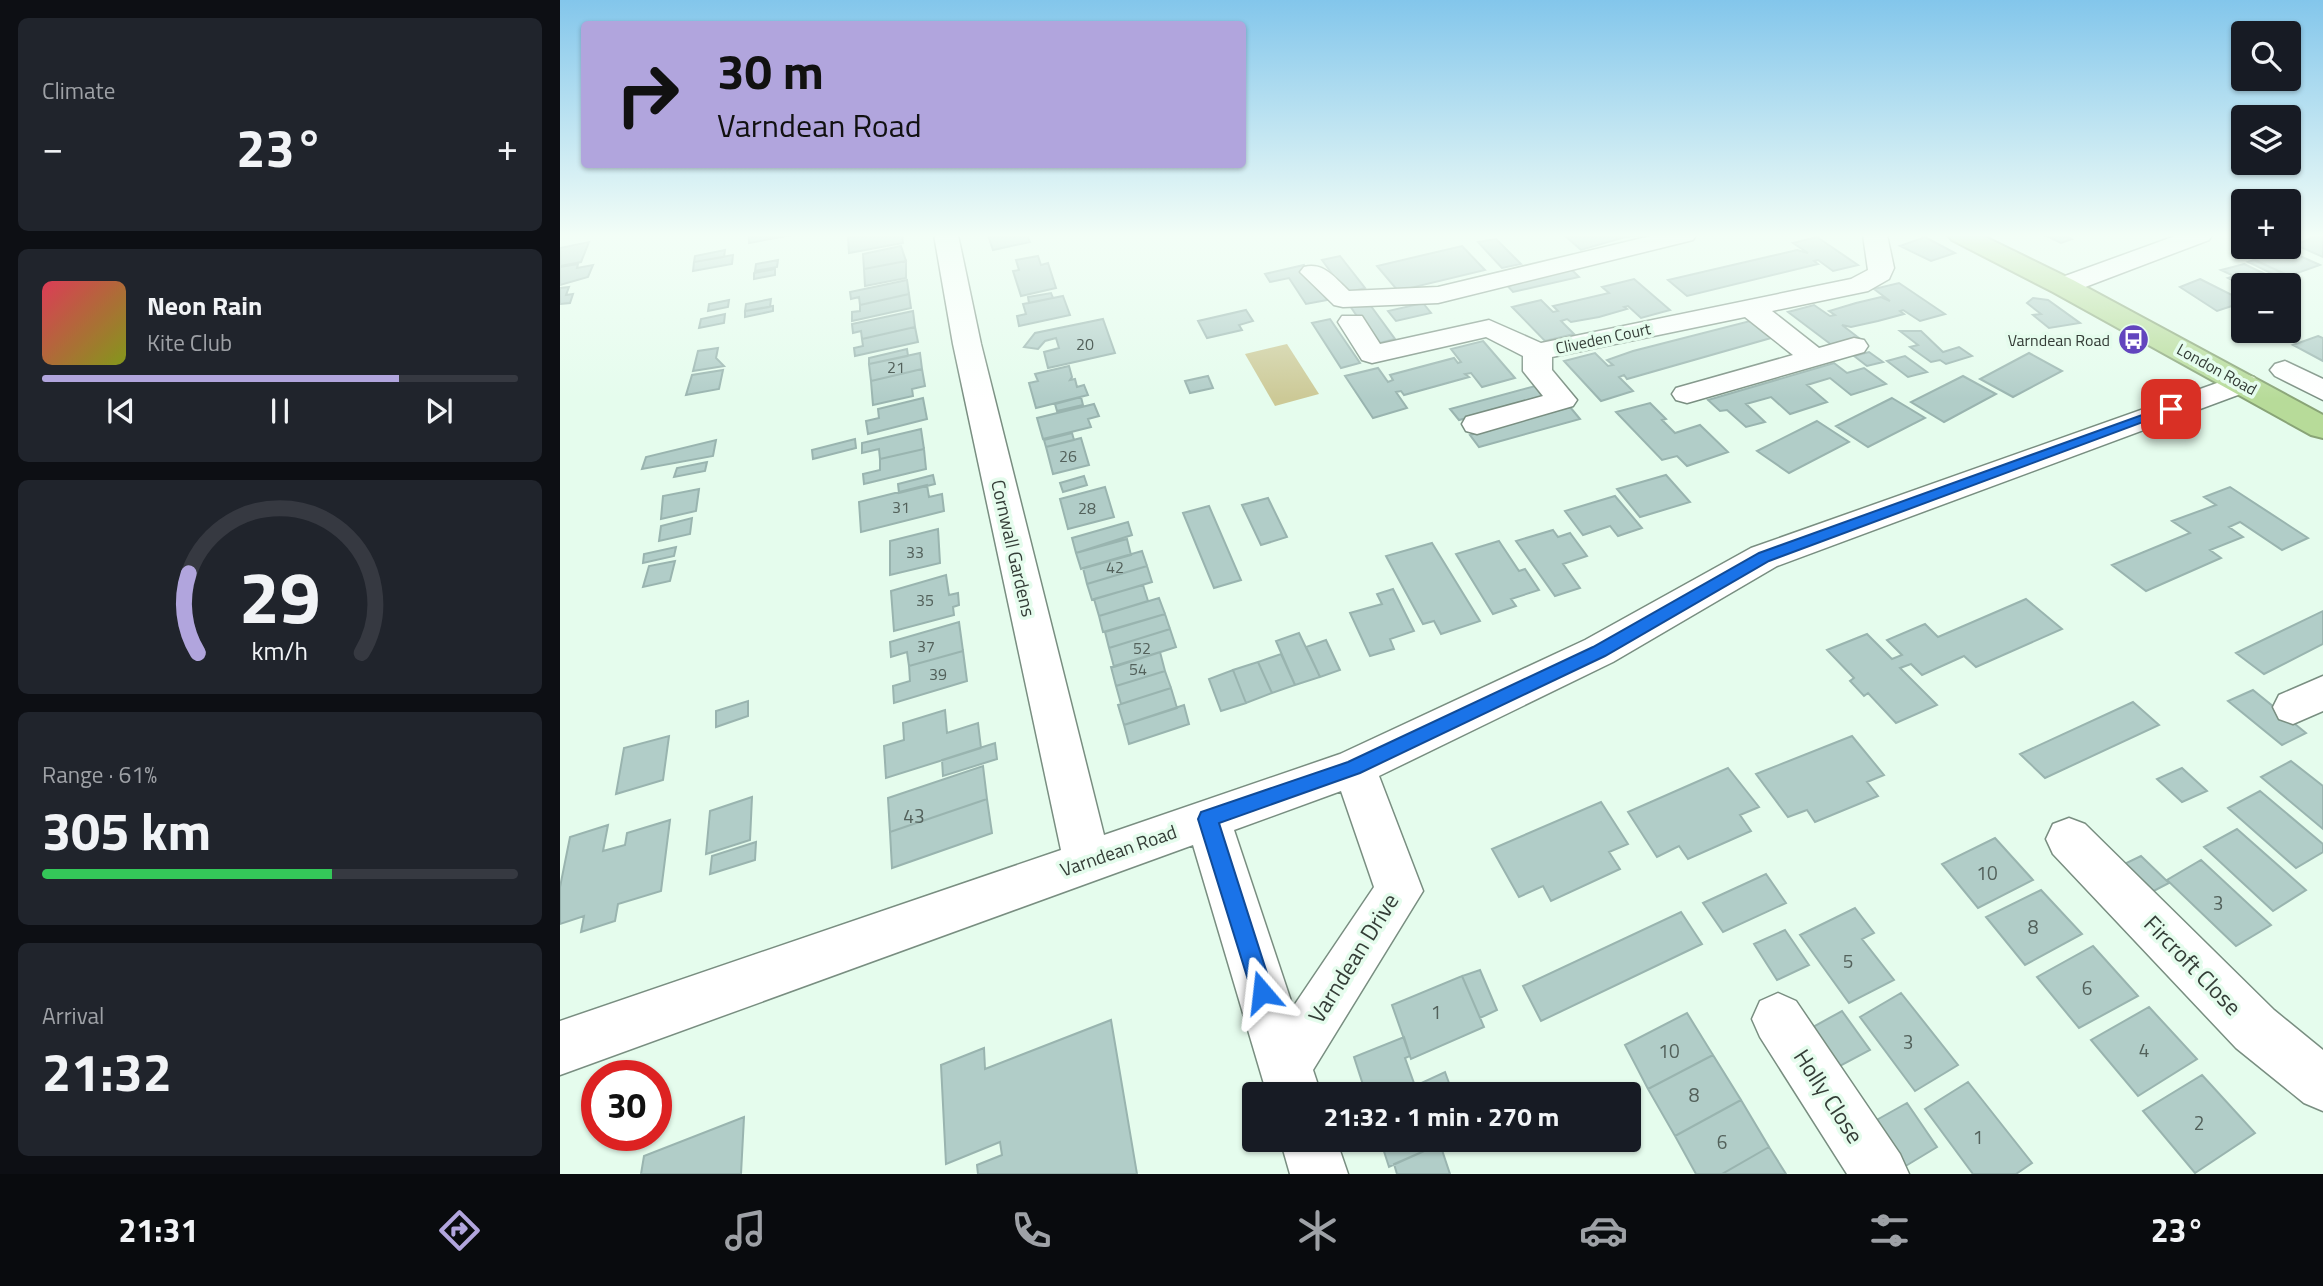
<!DOCTYPE html>
<html lang="en">
<head>
<meta charset="utf-8">
<style>
  :root { --surface:#171b24; --page:#20242c; --text:#f1f3f6; --muted:#9ea1a6; --line:#363941; --accent:#b1a5dd }
  body { margin:0; font-family:"Titillium Web",sans-serif; background:var(--page); color:var(--text); height:100vh; display:flex; flex-direction:column; font-size:26px; white-space:nowrap }
  * { box-sizing:border-box; margin:0 }
  p { font-size:23px; color:var(--muted) }
  .icon { flex:none; width:38px; height:38px; fill:none; stroke:currentColor; stroke-width:2; stroke-linecap:round; stroke-linejoin:round }
  .map { position:relative; flex:1; overflow:hidden }
  .details { display:flex; flex-direction:column; gap:18px; padding:18px; background:#0d0f14; width:560px }
  .details>* { flex:none }
  .guide { position:absolute; left:21px; top:21px; width:665px; height:147px; border-radius:7px; box-shadow:0 2px 5px #0004; background:#b1a5dd; color:#111; overflow:hidden }
  .tools { position:absolute; left:1671px; top:21px; display:grid; gap:14px }
  .tools a { display:grid; place-items:center; width:70px; height:70px; border-radius:7px; background:var(--surface); box-shadow:0 2px 5px #0004; font-size:35px }
  .speed { position:absolute; left:21px; top:1060px; display:flex; gap:14px; font-size:35px; font-weight:700; text-align:center }
  .speed>* { display:grid; place-content:center; width:91px; height:91px; border-radius:50%; background:var(--surface); box-shadow:0 2px 5px #0004; line-height:1 }
  .speed .limit { border:10px solid #d22; background:#fff; color:#111 }
  .pin { position:absolute; display:grid; place-items:center; width:60px; height:60px; color:#fff; margin:-30px; border-radius:14px; box-shadow:0 4px 10px #0006 }
  .me { position:absolute; width:77px; margin:-38px; rotate:343deg; stroke-linejoin:round; filter:drop-shadow(0 0 5px #0008) }
  .turn { display:flex; align-items:center; gap:24px; height:147px; padding:0 21px; font-size:32px }
  .turn .icon { width:91px; height:91px; stroke-width:2.5 }
  .turn b { display:block; font-size:49px; line-height:60px }
  .big { font-size:52px; font-weight:700; line-height:1.1 }
  .details .tile { flex:1; display:flex; flex-direction:column; justify-content:center; gap:10px; min-width:0; padding:0 24px; border-radius:10px; background:var(--page) }
  .details .dial { align-items:center; gap:0 }
  .dial svg { height:182px; overflow:visible; fill:none; stroke:var(--line); stroke-width:7; stroke-linecap:round; text-anchor:middle }
  .dial text { fill:var(--text); stroke:none }
  .song { display:flex; align-items:center; gap:21px }
  .cover { width:84px; height:84px; border-radius:10px; background:linear-gradient(135deg,hsl(350 70% 55%),hsl(70 70% 35%)) }
  .played { height:7px; border-radius:4px; background:linear-gradient(90deg,var(--accent) 75%,var(--line) 75%) }
  .keys { display:flex; justify-content:space-around; direction:ltr }
  .heat { display:flex; justify-content:space-between; align-items:center; font-size:38px; direction:ltr }
  .charge { height:10px; border-radius:5px; background:linear-gradient(90deg,#34c759 61%,var(--line) 0) }
  .trip { position:absolute; left:682px; top:1082px; width:399px; height:70px; border-radius:7px; background:var(--surface); box-shadow:0 2px 5px #0004; font-weight:700; line-height:70px; text-align:center }
  .tab-bar { display:flex; height:112px; justify-content:space-around; align-items:center; background:#090b0e; color:var(--muted) }
  .tab-bar .icon { width:49px; height:49px }
  .tab-bar .active { color:var(--accent) }
  .tab-bar b { font-size:32px; color:var(--text) }
  main { display:flex; flex:1; min-height:0 }
  .map>svg:first-child { display:block }
  .green { fill:#ccc996 }
  .building { fill:#b1cdc8; stroke:#99b4af; stroke-width:2 }
  .lines { fill:none; stroke-linecap:round; stroke-linejoin:round }
  .street-casing { stroke:#798e81; stroke-width:3 }
  .highway-casing { stroke:#89a477; stroke-width:4 }
  .street { fill:#fff; fill-rule:evenodd }
  .highway { fill:#b7db99; fill-rule:evenodd }
  .route { fill:#1a73e8; stroke:#114b97; stroke-width:2 }
  .labels { text-anchor:middle; dominant-baseline:central; stroke-width:7; stroke-linejoin:round; paint-order:stroke }
  .far-street-label { font-size:16px; fill:#343d37; stroke:#e5fced }
  .far-poi-label { font-size:16px; fill:#343d37; stroke:#e5fced; text-anchor:end }
  .number-label { font-size:16px; fill:#53615b }
  .street-label { font-size:19px; fill:#343d37; stroke:#e5fced }
  .near-number-label { font-size:19px; fill:#53615b }
  .near-street-label { font-size:23px; fill:#343d37; stroke:#e5fced }
</style>
</head>
<body>
<main>
<section class="details">
<div class="tile"><p>Climate</p>
<div class="heat"><a>−</a><b class="big">23°</b><a>+</a></div>
</div>
<div class="tile">
<div class="song"><i class="cover"></i><div><b>Neon Rain</b><p>Kite Club</p></div></div>
<div class="played"></div>
<div class="keys"><svg class="icon" aria-label="previous" viewBox="0 0 24 24"><path d="M18 5L8 12l10 7zM5 5v14"/></svg><svg class="icon" aria-label="pause" viewBox="0 0 24 24"><path d="M8 5v14M16 5v14"/></svg><svg class="icon" aria-label="next" viewBox="0 0 24 24"><path d="M6 5l10 7-10 7zM19 5v14"/></svg></div>
</div>
<div class="tile dial"><svg viewBox="0 0 100 80">
<path d="M14 69A42 42 0 1 1 86 69"/>
<path d="M14 69A42 42 0 0 1 10 34" stroke="#b1a5dd"/>
<text x="50" y="56" font-size="32" font-weight="700">29</text>
<text x="50" y="72" font-size="11">km/h</text>
</svg></div>
<div class="tile"><p>Range · 61%</p><b class="big">305 km</b><div class="charge"></div></div>
<div class="tile"><p>Arrival</p><b class="big">21:32</b></div>
</section>
<div class="map">
<svg width="1763" height="1174" viewBox="0 0 1763 1174">
  <rect width="100%" height="100%" fill="#e5fced"/>
  <path class="green" d="M727 344 759 394 715 406 685 354Z"/>
  <path class="building" d="M195 235H232L189 243V236Z
    M300 235H342L343 243 289 253 288 237Z
    M428 235H467L470 242 433 250Z
    M1004 235H1085L1065 237 1021 250Z
    M1485 235H1504L1512 239 1501 243Z
    M1757 235H1763V257L1736 245Z
    M1257 237 1298 265 1273 271 1258 260 1254 261 1258 264 1127 296 1108 280 1237 250 1248 253 1233 243Z
    M1365 237 1395 253 1371 261 1340 246Z
    M936 239 961 264 942 268 918 242Z
    M29 242 21 262 0 266V248Z
    M341 246 346 261 304 269 303 254Z
    M902 246 925 270 838 291 817 266Z
    M1722 248 1760 265 1729 276 1691 258Z
    M165 250 164 257 134 262 135 256Z
    M173 255 172 264 133 271 134 262Z
    M478 256 481 265 488 263 496 288 461 296 453 271 459 270 456 260Z
    M780 256 805 288 786 293 762 260Z
    M218 260 217 267 195 271 196 264Z
    M1694 260 1728 275 1721 278 1688 262Z
    M346 261V278L305 286 304 269Z
    M18 264 17 268 33 265 28 277 0 285V267Z
    M1684 264 1724 283 1684 285V293L1676 289 1683 287 1680 284 1668 278 1674 276 1661 270Z
    M744 265 767 300 746 304 729 278 710 282 705 274Z
    M215 269V275L194 279V273Z
    M1011 269 1019 277 953 292 945 283Z
    M1074 279 1110 310 1081 318 1068 306 1064 307 1067 309 1039 317 1011 322 1007 319 1001 321 1014 334 985 341 952 307 981 300 993 312 998 311 993 306 1049 293 1042 287Z
    M1640 279 1684 301V302L1657 311 1620 287Z
    M347 280 349 294 300 305 299 297 291 299 290 292Z
    M1339 283 1385 314 1360 321 1343 310 1340 311 1344 314 1318 321 1291 327 1282 325 1299 338 1273 346 1228 312 1254 305 1270 316 1275 315 1269 311 1296 303 1321 297 1330 301 1314 289Z
    M9 287 6 295 13 294 10 303 0 304V288Z
    M491 293 493 298 469 303 468 297Z
    M349 294 351 308 292 321V312L300 311V305Z
    M503 296 510 315 459 326 457 316 466 314 463 304Z
    M1473 298 1488 300 1520 323 1489 328 1473 315 1481 314 1467 303Z
    M211 299 210 307 185 311 186 304Z
    M169 300 168 307 148 311 149 304Z
    M808 302 835 339 816 344 790 306Z
    M863 303 871 313 836 321 828 311Z
    M213 306V311L185 317V311Z
    M686 310 693 321 679 325 682 330 647 338 638 321Z
    M353 311 355 327 302 339 301 331 293 333 292 324Z
    M165 314 164 323 139 328 141 319Z
    M543 319 555 353 488 368 484 352 499 348 496 338 485 341 478 349 464 347 475 333Z
    M770 319 800 363 781 368 752 323Z
    M1190 321 1211 338 1067 379 1064 375 1059 377 1073 391 1041 401 1004 361 1035 353 1048 366 1053 365 1047 360 1073 351Z
    M355 327 358 342 295 356 294 348 303 346 302 339Z
    M1340 331H1361L1383 352 1399 347 1412 356 1386 364 1380 360 1371 362 1350 347 1358 345Z
    M1758 336 1763 338V361L1733 345Z
    M923 341 955 378 922 387 911 373 905 374 909 377 844 395 841 391 836 392 847 408 813 418 785 376 818 368 828 382 833 380 830 375 894 358 898 363 901 362 891 349Z
    M158 348 156 358 164 366 133 371 138 351Z
    M347 349 348 356 309 364V358Z
    M1309 352 1323 362 1307 366 1294 356Z
    M360 353 362 369 311 381 309 364Z
    M1469 353 1502 371 1453 397 1420 379Z
    M1345 356 1367 372 1348 377 1327 361Z
    M1274 363 1287 373 1304 368 1326 384 1291 395 1270 378 1247 385 1267 402 1230 414 1211 397 1186 404 1205 422 1186 427 1167 410 1160 411 1148 400Z
    M509 366 512 377 510 380 515 379 517 387 524 385 528 395 476 408 469 383 478 381 475 374Z
    M362 369 365 386 352 389 353 396 313 405 311 381Z
    M163 370 159 389 126 395 132 375Z
    M648 376 653 388 630 393 625 381Z
    M1403 376 1436 394 1384 422 1351 402Z
    M979 385 989 396 899 420 890 409Z
    M521 397 523 405 497 411 495 404Z
    M363 398 367 419 308 434 306 421 319 418 318 409Z
    M1332 398 1365 418 1308 447 1276 426Z
    M1090 403 1106 419 1102 420 1115 433 1140 425 1168 452 1127 466 1117 456 1102 460 1056 412Z
    M534 404 539 416 528 419 531 427 483 439 477 418Z
    M1010 407 1020 419 919 447 910 435Z
    M1257 421 1289 442 1229 473 1197 451Z
    M361 429 364 449 320 459 319 449 302 453V443Z
    M512 433 514 440 486 447 484 440Z
    M521 438 529 465 493 474 486 447Z
    M295 439 296 448 253 459 252 450Z
    M156 440 153 456 82 469 86 457Z
    M364 449 366 469 304 484 303 474 320 470V459Z
    M147 462 145 471 114 477 117 468Z
    M373 475 375 484 339 493 338 484Z
    M1106 475 1130 502 1080 517 1057 489Z
    M524 476 527 485 503 492 500 483Z
    M367 485 369 497 382 494 384 511 301 532 299 502Z
    M545 487 554 517 508 529 500 499Z
    M1670 487 1748 538 1722 550 1680 522 1669 527 1683 537 1650 550 1661 558 1586 591 1552 565 1630 533 1612 521 1656 505 1644 497Z
    M139 489 136 511 101 519 103 496Z
    M1055 496 1082 528 1058 536 1050 526 1023 535 1005 511Z
    M708 498 727 537 701 545 682 505Z
    M649 506 681 580 654 588 623 513Z
    M132 518 130 534 99 541 101 526Z
    M568 522 572 535 516 553 512 538Z
    M378 529 380 563 330 575V541Z
    M993 530 998 537 1010 533 1027 556 1003 564 1020 588 995 596 956 541Z
    M567 539 571 555 521 569 516 553Z
    M939 541 959 571 965 569 979 590 951 599 956 606 933 614 896 554Z
    M872 543 920 621 881 634 874 621 863 624 826 556Z
    M116 547 114 556 83 563 84 554Z
    M582 551 587 566 527 584 523 568Z
    M115 561 110 581 83 587 89 566Z
    M587 566 592 582 532 600 527 584Z
    M386 575 389 595 398 593 399 605 393 607 394 615 334 631 331 591Z
    M583 585 588 601 539 616 534 599Z
    M833 589 854 631 830 639 834 649 810 656 790 613 822 604 817 594Z
    M599 598 605 614 543 632 539 616Z
    M1466 599 1502 629 1416 667 1404 656 1362 675 1351 664 1340 668 1377 705 1336 723 1308 693 1304 696 1290 681 1294 678 1267 650 1307 634 1332 659 1342 655 1327 640 1365 624 1378 637Z
    M1763 611V644L1704 674 1676 653Z
    M605 614 610 629 549 648 545 632Z
    M399 622 403 651 349 666 347 652 331 657 330 642Z
    M610 629 616 647 554 667 549 648Z
    M739 633 760 677 735 685 716 641Z
    M766 640 780 670 760 677 746 647Z
    M403 651 407 681 334 703 333 686 350 681 349 666Z
    M600 652 605 671 556 686 551 667Z
    M721 654 735 685 712 693 698 662Z
    M698 662 712 693 686 703 673 670Z
    M673 670 686 703 661 711 649 679Z
    M605 671 611 688 561 704 556 686Z
    M611 688 617 708 564 725 558 705Z
    M1693 690 1746 733 1722 745 1668 701Z
    M188 701V716L156 727V711Z
    M1573 702 1599 725 1485 778 1460 754Z
    M624 705 629 724 569 744 564 725Z
    M385 710 387 733 418 723 421 748 326 778 324 746 344 740 343 723Z
    M109 736 103 780 56 794 64 748Z
    M1292 736 1324 775 1307 782 1318 796 1255 822 1247 810 1228 817 1196 774Z
    M435 743 437 759 383 776 382 760Z
    M1731 761 1763 786V829L1701 777Z
    M423 766 427 799 330 832 328 798Z
    M1168 768 1199 807 1180 815 1191 831 1128 859 1119 846 1097 857 1068 812Z
    M1622 768 1647 791 1622 802 1597 779Z
    M1700 791 1763 844V852L1736 868 1668 808Z
    M192 797 190 840 146 854 150 811Z
    M427 799 432 833 332 868 330 832Z
    M1041 802 1068 844 1049 852 1060 869 991 901 983 886 959 897 932 849Z
    M110 820 101 891 58 904 55 921 21 932 24 916 0 924V887L10 837 48 825 43 851 65 845 67 833Z
    M1677 829 1746 890 1713 911 1644 847Z
    M1435 838 1473 880 1418 908 1382 864Z
    M196 842 195 860 150 874 152 856Z
    M1581 856 1609 883 1584 896 1556 868Z
    M1641 860 1711 925 1676 946 1607 880Z
    M1206 874 1226 903 1163 932 1143 903Z
    M1481 890 1522 934 1465 965 1426 917Z
    M1295 908 1314 933 1302 939 1334 980 1289 1003 1240 935Z
    M1121 912 1142 944 981 1021 963 986Z
    M1225 930 1249 965 1217 980 1194 944Z
    M1533 946 1578 996 1519 1028 1477 977Z
    M920 970 937 1010 920 1018 902 976Z
    M902 976 924 1027 851 1059 832 1005Z
    M1341 993 1398 1065 1355 1091 1300 1017Z
    M1589 1007 1637 1059 1578 1096 1531 1040Z
    M1282 1011 1310 1050 1278 1067 1251 1028Z
    M1127 1013 1153 1055 1088 1089 1065 1045Z
    M551 1020 577 1174H418L417 1165 442 1155 440 1142 386 1164 381 1065 424 1048 425 1069Z
    M844 1037 850 1056 845 1058 855 1086 837 1094H806L794 1057Z
    M1153 1055 1181 1100 1115 1136 1088 1089Z
    M885 1072 893 1094H837L855 1086Z
    M1642 1075 1695 1133 1635 1173 1583 1111Z
    M1408 1082 1472 1163 1456 1174H1413L1365 1109Z
    M1181 1100 1209 1147 1162 1174H1136L1115 1136Z
    M1347 1103 1377 1147 1344 1167 1313 1122Z
    M184 1117 181 1174H81L84 1156Z
    M820 1139H891L829 1167Z
    M880 1144 890 1174H837L834 1164Z
    M1209 1147 1226 1174H1162Z"/>
  <g class="lines">
    <defs>
      <path id="street" d="M374 235H398L421 344 544 835 780 754 1025 640 1191 548 1674 377 1684 374 1694 377 1699 383 1694 389 1217 566 1053 662 819 776 863 891 753 1070 761 1094H707L633 845 0 1075V1021L501 850 393 344ZM781 791 814 887 733 1007 674 830Z
        M1095 235H1136L1133 240 878 303 783 307 774 305 740 272 744 267C764 262 775 278 789 291L878 287Z
        M1303 235H1327L1334 268 1329 279 1308 291 1212 311 1259 348 1294 338 1304 340 1308 346 1304 352 1127 403 1116 400 1112 394 1116 388 1233 355 1185 317 992 357V370L1017 400 1013 406 917 434 906 431 902 424 906 417 983 396 963 371V356L926 337 812 363 802 360 778 322 782 316H802L820 344 929 320 981 343 1291 279 1308 270Z
        M1618 235H1652L1649 240 1512 292H1494L1490 286 1494 280Z
        M1725 361 1763 379V400L1715 376 1710 370 1715 364Z
        M1763 676V711L1733 724 1719 719 1713 707 1719 695Z
        M1509 818 1525 824 1714 1010 1763 1050V1111L1744 1103 1676 1048 1493 854 1486 839 1493 824Z
        M1218 993 1236 1001 1340 1154 1349 1174H1287L1200 1037 1192 1019 1200 1001Z
        M720 1139H776L788 1174H730Z"/>
      <path id="highway" d="M1388 235H1421L1513 280 1763 415V438L1751 435 1493 292 1392 240Z"/>
    </defs>
    <use href="#street" class="street-casing"/>
    <use href="#highway" class="highway-casing"/>
    <use href="#street" class="street"/>
    <use href="#highway" class="highway"/>
  </g>
  <linearGradient id="sky" x2="0" y2="1"><stop stop-color="#83c6eb"/><stop offset="0.59" stop-color="#f3fef7"/><stop offset="1" stop-color="#f3fef7" stop-opacity="0"/></linearGradient>
  <rect width="1763" height="399" fill="url(#sky)"/>
  <path class="route" d="M1607 406 1618 409 1209 561 1045 656 800 773 659 823 713 992 710 999 702 1003 694 999 638 819 641 812 788 762 1033 647 1199 553Z"/>
  <defs>
    <symbol id="bus-disc" viewBox="-11 -11 22 22"><circle r="9.5" fill="#6245be" stroke="#e5fced"/><path d="M-5-6H5V4H4V6H2V4H-2V6H-4V4H-5ZM-3.5-4V0h7V-4ZM-3.5 1.2v1.5H-2V1.2ZM2 1.2v1.5H3.5V1.2Z" fill="#fff"/></symbol>
  </defs>
  <g fill-rule="evenodd">
    <use href="#bus-disc" x="1556" y="322" width="35" height="35"/>
  </g>
  <g class="labels">
    <g class="far-street-label">
      <text transform="translate(1043 338) rotate(-12)">Cliveden Court</text>
      <text transform="translate(1657 369) rotate(29)">London Road</text>
    </g>
    <g class="far-poi-label">
      <text x="1550" y="340">Varndean Road</text>
    </g>
    <g class="number-label">
      <text x="525" y="344">20</text>
      <text x="336" y="367">21</text>
      <text x="508" y="456">26</text>
      <text x="341" y="507">31</text>
      <text x="527" y="508">28</text>
      <text x="355" y="552">33</text>
      <text x="555" y="567">42</text>
      <text x="365" y="600">35</text>
      <text x="366" y="646">37</text>
      <text x="582" y="648">52</text>
      <text x="578" y="669">54</text>
      <text x="378" y="674">39</text>
    </g>
    <g class="street-label">
      <text transform="translate(454 548) rotate(77)">Cornwall Gardens</text>
      <text transform="translate(558 850) rotate(-19)">Varndean Road</text>
    </g>
    <g class="near-number-label">
      <text x="354" y="815">43</text>
      <text x="1427" y="872">10</text>
      <text x="1658" y="902">3</text>
      <text x="1473" y="926">8</text>
      <text x="1288" y="960">5</text>
      <text x="1527" y="987">6</text>
      <text x="876" y="1011">1</text>
      <text x="1348" y="1041">3</text>
      <text x="1584" y="1049">4</text>
      <text x="1109" y="1050">10</text>
      <text x="1134" y="1094">8</text>
      <text x="1639" y="1122">2</text>
      <text x="1418" y="1136">1</text>
      <text x="1162" y="1141">6</text>
    </g>
    <g class="near-street-label">
      <text transform="translate(793 958) rotate(-58)">Varndean Drive</text>
      <text transform="translate(1633 965) rotate(46)">Fircroft Close</text>
      <text transform="translate(1269 1096) rotate(57)">Holly Close</text>
    </g>
  </g>
</svg>
<div class="tools">
<a><svg class="icon" aria-label="search" viewBox="0 0 24 24"><circle cx="10" cy="10" r="6"/><path d="M15 15l6 6"/></svg></a>
<a><svg class="icon" aria-label="layers" viewBox="0 0 24 24"><path d="M12 4l9 5-9 5-9-5zM3 14l9 5 9-5"/></svg></a>
<a>+</a>
<a>−</a>
</div>
<div class="speed"><div class="limit">30</div></div>
<div class="pin" style="left:1611px;top:409px;background:#d93025"><svg class="icon" aria-label="arrive" viewBox="0 0 24 24"><path d="M6 21V4h12l-3 4 3 4H6"/></svg></div>
<svg class="me" style="left:702px;top:992px" viewBox="-20 -20 40 40"><path d="M0-17L14 15 0 8-14 15z" fill="#1a73e8" stroke="#fff" stroke-width="4"/></svg>
<div class="trip">21:32 · 1 min · 270 m</div>
<div class="guide">
<div class="turn"><svg class="icon" aria-label="right" viewBox="0 0 24 24"><path d="M7 20v-9h11M14 6l5 5-5 5"/></svg><div><b>30 m</b>Varndean Road</div></div>
</div>
</div>
</main>
<nav class="tab-bar">
<b>21:31</b>
<svg class="icon active" aria-label="directions" viewBox="0 0 24 24"><path d="M12 3l9 9-9 9-9-9zM9 14v-3h6M13 9l2 2-2 2"/></svg>
<svg class="icon" aria-label="music" viewBox="0 0 24 24"><path d="M9 18V5l10-2v13"/><circle cx="6" cy="18" r="3"/><circle cx="16" cy="16" r="3"/></svg>
<svg class="icon" aria-label="phone" viewBox="0 0 24 24"><path d="M5 4h4l2 5-3 2q2 4 5 5l2-3 5 2v4C11 20 4 13 5 4z"/></svg>
<svg class="icon" aria-label="climate" viewBox="0 0 24 24"><path d="M12 3v18M4 7l16 10M4 17L20 7"/></svg>
<svg class="icon" aria-label="car" viewBox="0 0 24 24"><path d="M5 17H2v-5l4-1 3-4h7l3 4 3 1v5h-3M9 17h6M6 11h13"/><circle cx="7" cy="17" r="2"/><circle cx="17" cy="17" r="2"/></svg>
<svg class="icon" aria-label="filters" viewBox="0 0 24 24"><path d="M4 7h16M4 17h16"/><circle cx="9" cy="7" r="2"/><circle cx="15" cy="17" r="2"/></svg>
<b>23°</b>
</nav>
</body>
</html>
